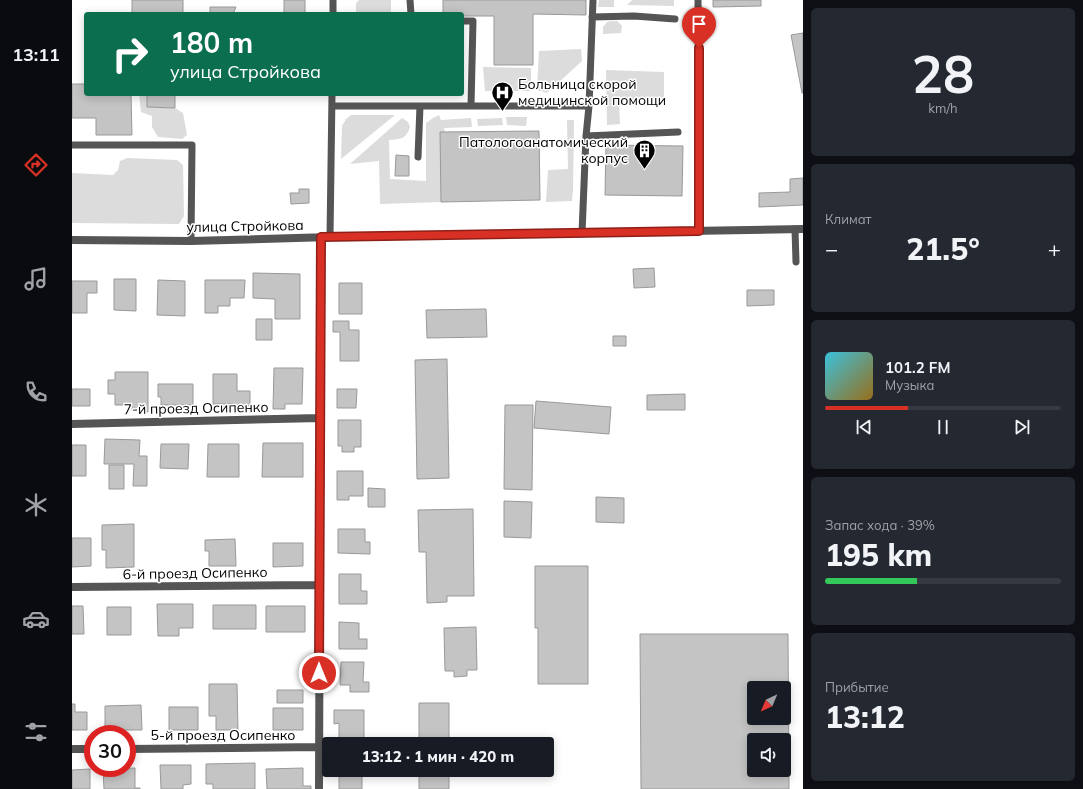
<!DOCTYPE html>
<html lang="ru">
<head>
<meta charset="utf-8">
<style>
  :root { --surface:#171b24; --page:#242831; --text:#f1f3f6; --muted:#9ea1a6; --line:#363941; --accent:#d93025 }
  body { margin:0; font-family:Mulish,sans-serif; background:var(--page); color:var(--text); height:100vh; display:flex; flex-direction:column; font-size:15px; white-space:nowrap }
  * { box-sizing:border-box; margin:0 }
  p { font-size:13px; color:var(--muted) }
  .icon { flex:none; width:22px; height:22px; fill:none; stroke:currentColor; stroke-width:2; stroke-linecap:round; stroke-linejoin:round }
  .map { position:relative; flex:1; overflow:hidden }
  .side { display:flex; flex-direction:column; gap:8px; padding:8px; background:#0d0f14; width:280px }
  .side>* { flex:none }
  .top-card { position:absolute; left:12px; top:12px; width:380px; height:84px; border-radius:4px; box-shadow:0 2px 10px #0003; background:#0b6e4f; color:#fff; overflow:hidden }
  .needle { width:26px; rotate:224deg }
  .tools { position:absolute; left:675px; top:681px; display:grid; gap:8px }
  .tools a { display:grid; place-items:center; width:44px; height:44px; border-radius:4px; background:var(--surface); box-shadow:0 2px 10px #0003; font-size:20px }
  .speed { position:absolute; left:12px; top:725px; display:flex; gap:8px; font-size:20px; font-weight:700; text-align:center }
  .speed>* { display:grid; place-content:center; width:52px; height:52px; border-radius:50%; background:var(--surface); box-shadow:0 2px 10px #0003; line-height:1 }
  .speed .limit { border:6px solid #d22; background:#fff; color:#111 }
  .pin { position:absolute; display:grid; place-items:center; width:34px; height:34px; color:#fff; margin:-41px -17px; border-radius:50% 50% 50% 0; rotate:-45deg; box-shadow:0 0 4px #0007 }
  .pin .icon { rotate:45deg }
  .me { position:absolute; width:44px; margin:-22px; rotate:0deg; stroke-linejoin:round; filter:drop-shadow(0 0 3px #0008) }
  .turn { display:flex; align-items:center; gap:14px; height:84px; padding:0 20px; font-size:18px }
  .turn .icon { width:52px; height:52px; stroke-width:2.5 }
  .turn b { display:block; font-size:28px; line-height:34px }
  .big { font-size:30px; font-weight:800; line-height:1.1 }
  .side .tile { flex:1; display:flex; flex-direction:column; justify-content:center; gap:6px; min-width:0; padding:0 14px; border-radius:6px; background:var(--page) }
  .side .dial { align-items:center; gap:0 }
  .dial b { font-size:52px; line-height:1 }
  .song { display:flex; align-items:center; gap:12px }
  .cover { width:48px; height:48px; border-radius:6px; background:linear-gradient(135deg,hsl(190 70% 55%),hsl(40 70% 35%)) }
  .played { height:4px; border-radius:2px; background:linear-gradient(90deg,var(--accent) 35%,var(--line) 35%) }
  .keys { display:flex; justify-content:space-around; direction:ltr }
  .heat { display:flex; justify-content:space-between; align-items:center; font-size:22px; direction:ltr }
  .charge { height:6px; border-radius:3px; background:linear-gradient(90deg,#34c759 39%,var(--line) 0) }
  .trip { position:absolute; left:250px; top:737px; width:232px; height:40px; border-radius:4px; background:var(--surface); box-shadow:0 2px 10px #0003; font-weight:800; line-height:40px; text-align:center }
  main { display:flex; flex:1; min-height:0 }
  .dock { display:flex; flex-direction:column; width:72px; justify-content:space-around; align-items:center; background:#090b0e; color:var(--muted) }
  .dock .icon { width:28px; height:28px }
  .dock .active { color:var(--accent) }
  .dock b { font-size:18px; color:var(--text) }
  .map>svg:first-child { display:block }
  .green { fill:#dcdcdc }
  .building { fill:#c4c4c4; stroke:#999; fill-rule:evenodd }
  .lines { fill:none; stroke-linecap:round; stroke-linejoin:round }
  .lane { stroke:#555; stroke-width:7 }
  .street { stroke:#555; stroke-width:8 }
  .route-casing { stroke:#8d1f18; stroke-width:10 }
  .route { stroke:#d93025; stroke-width:7 }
  .labels { text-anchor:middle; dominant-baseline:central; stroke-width:3; stroke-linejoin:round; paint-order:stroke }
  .poi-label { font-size:14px; fill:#000; stroke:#fff; text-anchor:start }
  .street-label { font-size:14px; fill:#000; stroke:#fff }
</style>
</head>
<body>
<main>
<nav class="dock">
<b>13:11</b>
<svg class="icon active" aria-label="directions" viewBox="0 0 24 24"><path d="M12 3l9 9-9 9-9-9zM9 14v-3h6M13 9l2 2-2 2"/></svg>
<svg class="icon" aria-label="music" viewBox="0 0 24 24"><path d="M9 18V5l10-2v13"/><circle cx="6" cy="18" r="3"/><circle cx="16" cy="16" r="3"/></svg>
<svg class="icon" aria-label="phone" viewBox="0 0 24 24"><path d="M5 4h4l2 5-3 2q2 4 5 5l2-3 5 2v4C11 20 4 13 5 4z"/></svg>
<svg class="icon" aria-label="climate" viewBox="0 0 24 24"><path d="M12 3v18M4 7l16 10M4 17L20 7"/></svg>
<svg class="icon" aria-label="car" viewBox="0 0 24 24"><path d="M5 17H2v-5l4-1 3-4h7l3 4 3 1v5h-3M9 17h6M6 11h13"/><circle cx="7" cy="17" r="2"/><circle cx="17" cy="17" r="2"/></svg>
<svg class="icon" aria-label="filters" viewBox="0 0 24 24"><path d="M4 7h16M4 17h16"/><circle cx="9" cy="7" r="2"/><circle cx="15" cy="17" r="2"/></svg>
</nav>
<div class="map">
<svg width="731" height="789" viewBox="0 0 731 789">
  <rect width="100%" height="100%" fill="#fff"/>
  <path class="green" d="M287 0H319V14H284V3Z
    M527 0H542V7H526Z
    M560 0H602V6L555 5Z
    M539 21H545L550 26 549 33 531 34V27L535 22Z
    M509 49 510 61 475 93 465 90 467 51Z
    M411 67 459 68V91H413Z
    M534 70 592 72V97L589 100H547L548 124 535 125Z
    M67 94H75V107L103 108 111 113 115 135 110 139 86 137 80 127V116L69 112Z
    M279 115H323L269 159 270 126 274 119Z
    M367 115 369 120 399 118 400 127 372 128 373 132 369 202 308 204 307 161 278 164 330 118 336 122 338 127C334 139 329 139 317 140L318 179 354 181V123L361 118Z
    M434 117H455L454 126 435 125Z
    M430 118 431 125 406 126 405 119Z
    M495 120H502L501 190 500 201 474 202 476 170 496 169Z
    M55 158 105 160 111 165 112 216 107 224 0 223V173L41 175 46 170 48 161Z"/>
  <path class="building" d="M60 0H111V14H60Z
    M212 0H233V14H212Z
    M371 0H514V15L461 14V65H422V16H390V14H371Z
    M641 0H689V6L641 7Z
    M138 7H164L161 14H138Z
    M731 33V93H730L719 35Z
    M0 84H14V94H59L60 135H24V118H0Z
    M75 94H103V108L75 107Z
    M467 131 468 200 369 202 368 132Z
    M534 145 611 146 610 196 533 195Z
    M324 155 337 156V176H323Z
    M731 178V205L687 207V193L718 192V179Z
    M227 189H237V203L219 204 218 193H227Z
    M582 268 583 287 562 288 561 269Z
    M181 273 228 274V319H203V299L181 298Z
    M42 279H64V311L42 310Z
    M86 280 113 281V316L85 315Z
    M133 280H173L172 298H158V306H146V313H133Z
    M0 281H25V293H15V313H0Z
    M267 283H290V314H267Z
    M675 290H702V305L675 306Z
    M414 309 415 337 355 338 354 310Z
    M184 319H200V340H184Z
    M261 321H277V330H287V361H268V332H261Z
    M541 336H554V346H541Z
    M375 359 377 478 345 479 343 360Z
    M202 368H231L230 404H213V409H201Z
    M43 372H76V412L60 411V405H43V394H36V380H43Z
    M141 374H165V391H178V408H162V404H141Z
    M86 384H121V405H89V397H86Z
    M0 389H18V406H0Z
    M265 389H285L284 408H265Z
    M613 394V410H575V395Z
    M464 401 539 407 537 434 462 428Z
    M433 405H461L460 490 432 489Z
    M266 420H289V447H282V452H270V446H266Z
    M33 439 68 440 67 456H75V486H61L62 464H32Z
    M191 443H231V477H190Z
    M89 444H117L116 469 88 468Z
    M136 444H167V477H135Z
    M0 445H14V476H0Z
    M37 465H52V489H37Z
    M265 471H291V496H277V500H265Z
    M296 488 313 489V507H296Z
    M524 497 552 498V523L524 522Z
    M432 501 460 502 459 538 432 537Z
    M401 509 402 596H375V602L355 603 354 552H347L346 510Z
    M62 524V567L34 568V550H30V525Z
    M266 529H293V542H298V554L266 553Z
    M0 538H19V566L0 567Z
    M163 539 164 566H137V551H133V540Z
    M201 543H231V566L201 567Z
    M463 566H516V684H466V628H463Z
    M267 574H289V591H295V604H267Z
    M85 604H121V628H107V636H86Z
    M141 605H184V629H141Z
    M0 606H11L12 634H0Z
    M194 606H233V632H194Z
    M35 607H59V635H35Z
    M267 622 287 623V639H295V649H267Z
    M404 627 405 670H395V676L382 677V671H373L372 628Z
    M568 634H716L717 789H569ZM682 688H712V718H682ZM682 740H712V770H682Z
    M269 662H292L291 682H297V692H278V685H268Z
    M137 684H165L166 730H144V716H137Z
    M205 690H231V703H205Z
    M347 703H377V744H347Z
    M0 704H3V712H15V730H0Z
    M69 705 70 730H33V706Z
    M97 707H126V730H97Z
    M201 708H231V730H201Z
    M262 710H292V744H262V739H267V723L262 724Z
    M183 763V789H141V784H134V764Z
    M88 765H119V784L111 785V789H89Z
    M63 768V788H68V789H32L31 769Z
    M231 768V786H239V789H195L194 769Z
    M18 769V789H0V770Z
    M267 770H290V789H267Z
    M347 770H377V789H347Z"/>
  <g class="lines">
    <path class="lane" d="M338 0 339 14
      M626 0 627 231
      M261 14V0
      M520 17 562 16 603 19
      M390 21H401L399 106
      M260 106H517
      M514 136 606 132
      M0 145H120L119 241
      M346 157 348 106
      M723 229 724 262
      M510 233 514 136 517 106 521 0
      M258 237 260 94"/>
    <path class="street" d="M0 240 119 241 258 237 731 229
      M0 424 248 418
      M0 587 247 585
      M0 749H21
      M55 749 248 747
      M247 789 249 237"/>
  </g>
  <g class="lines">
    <defs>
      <path id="route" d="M247 673 249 237 627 231V48"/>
    </defs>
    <use href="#route" class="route-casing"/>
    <use href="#route" class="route"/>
  </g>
  <defs>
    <symbol id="hospital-pin" viewBox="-11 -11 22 30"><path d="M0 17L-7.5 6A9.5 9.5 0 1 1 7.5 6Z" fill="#000" stroke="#fff"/><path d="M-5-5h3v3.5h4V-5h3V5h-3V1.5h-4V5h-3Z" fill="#fff"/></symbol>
    <symbol id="building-pin" viewBox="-11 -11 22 30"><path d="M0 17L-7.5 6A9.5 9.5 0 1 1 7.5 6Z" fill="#000" stroke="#fff"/><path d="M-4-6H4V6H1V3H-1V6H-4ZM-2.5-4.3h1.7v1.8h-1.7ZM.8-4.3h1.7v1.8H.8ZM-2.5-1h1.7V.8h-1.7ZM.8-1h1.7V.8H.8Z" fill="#fff"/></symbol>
  </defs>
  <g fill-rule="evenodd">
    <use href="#hospital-pin" x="418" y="80" width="25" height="34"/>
    <use href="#building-pin" x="560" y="138" width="25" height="34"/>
  </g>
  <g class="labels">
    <g class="poi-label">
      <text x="446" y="84">Больница скорой<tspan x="446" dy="16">медицинской помощи</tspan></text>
      <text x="556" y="142" text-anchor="end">Патологоанатомический<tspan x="556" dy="16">корпус</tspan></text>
    </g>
    <g class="street-label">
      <text transform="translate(173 226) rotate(-1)">улица Стройкова</text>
      <text transform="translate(124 408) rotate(-1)">7-й проезд Осипенко</text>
      <text transform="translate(123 573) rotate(-1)">6-й проезд Осипенко</text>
      <text x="151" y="735">5-й проезд Осипенко</text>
    </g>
  </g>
</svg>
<div class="tools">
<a><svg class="needle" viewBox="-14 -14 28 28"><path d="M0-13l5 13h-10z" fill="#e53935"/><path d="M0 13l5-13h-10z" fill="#9ea1a6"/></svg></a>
<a><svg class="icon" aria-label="sound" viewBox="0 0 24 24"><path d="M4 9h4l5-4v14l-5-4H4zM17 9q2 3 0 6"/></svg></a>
</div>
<div class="speed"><div class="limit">30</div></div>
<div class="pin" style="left:627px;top:48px;background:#d93025"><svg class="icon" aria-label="arrive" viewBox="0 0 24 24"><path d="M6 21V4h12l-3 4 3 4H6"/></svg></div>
<svg class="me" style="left:247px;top:673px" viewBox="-20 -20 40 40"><circle r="17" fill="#d93025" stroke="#fff" stroke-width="3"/><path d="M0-11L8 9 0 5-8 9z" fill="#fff"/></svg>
<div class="trip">13:12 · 1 мин · 420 m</div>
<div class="top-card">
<div class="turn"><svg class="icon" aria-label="right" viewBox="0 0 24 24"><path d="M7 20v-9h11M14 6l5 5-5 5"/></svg><div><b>180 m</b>улица Стройкова</div></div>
</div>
</div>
<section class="side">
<div class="tile dial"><b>28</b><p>km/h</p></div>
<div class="tile"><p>Климат</p>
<div class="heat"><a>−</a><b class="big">21.5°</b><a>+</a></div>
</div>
<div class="tile">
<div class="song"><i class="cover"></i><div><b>101.2 FM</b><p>Музыка</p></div></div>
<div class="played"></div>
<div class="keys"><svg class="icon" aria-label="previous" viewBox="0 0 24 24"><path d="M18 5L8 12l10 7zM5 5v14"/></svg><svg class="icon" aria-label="pause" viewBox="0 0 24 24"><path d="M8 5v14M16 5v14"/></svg><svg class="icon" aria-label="next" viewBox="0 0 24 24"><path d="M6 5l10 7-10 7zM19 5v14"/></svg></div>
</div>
<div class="tile"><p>Запас хода · 39%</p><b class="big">195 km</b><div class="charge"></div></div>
<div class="tile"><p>Прибытие</p><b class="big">13:12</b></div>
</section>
</main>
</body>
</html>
